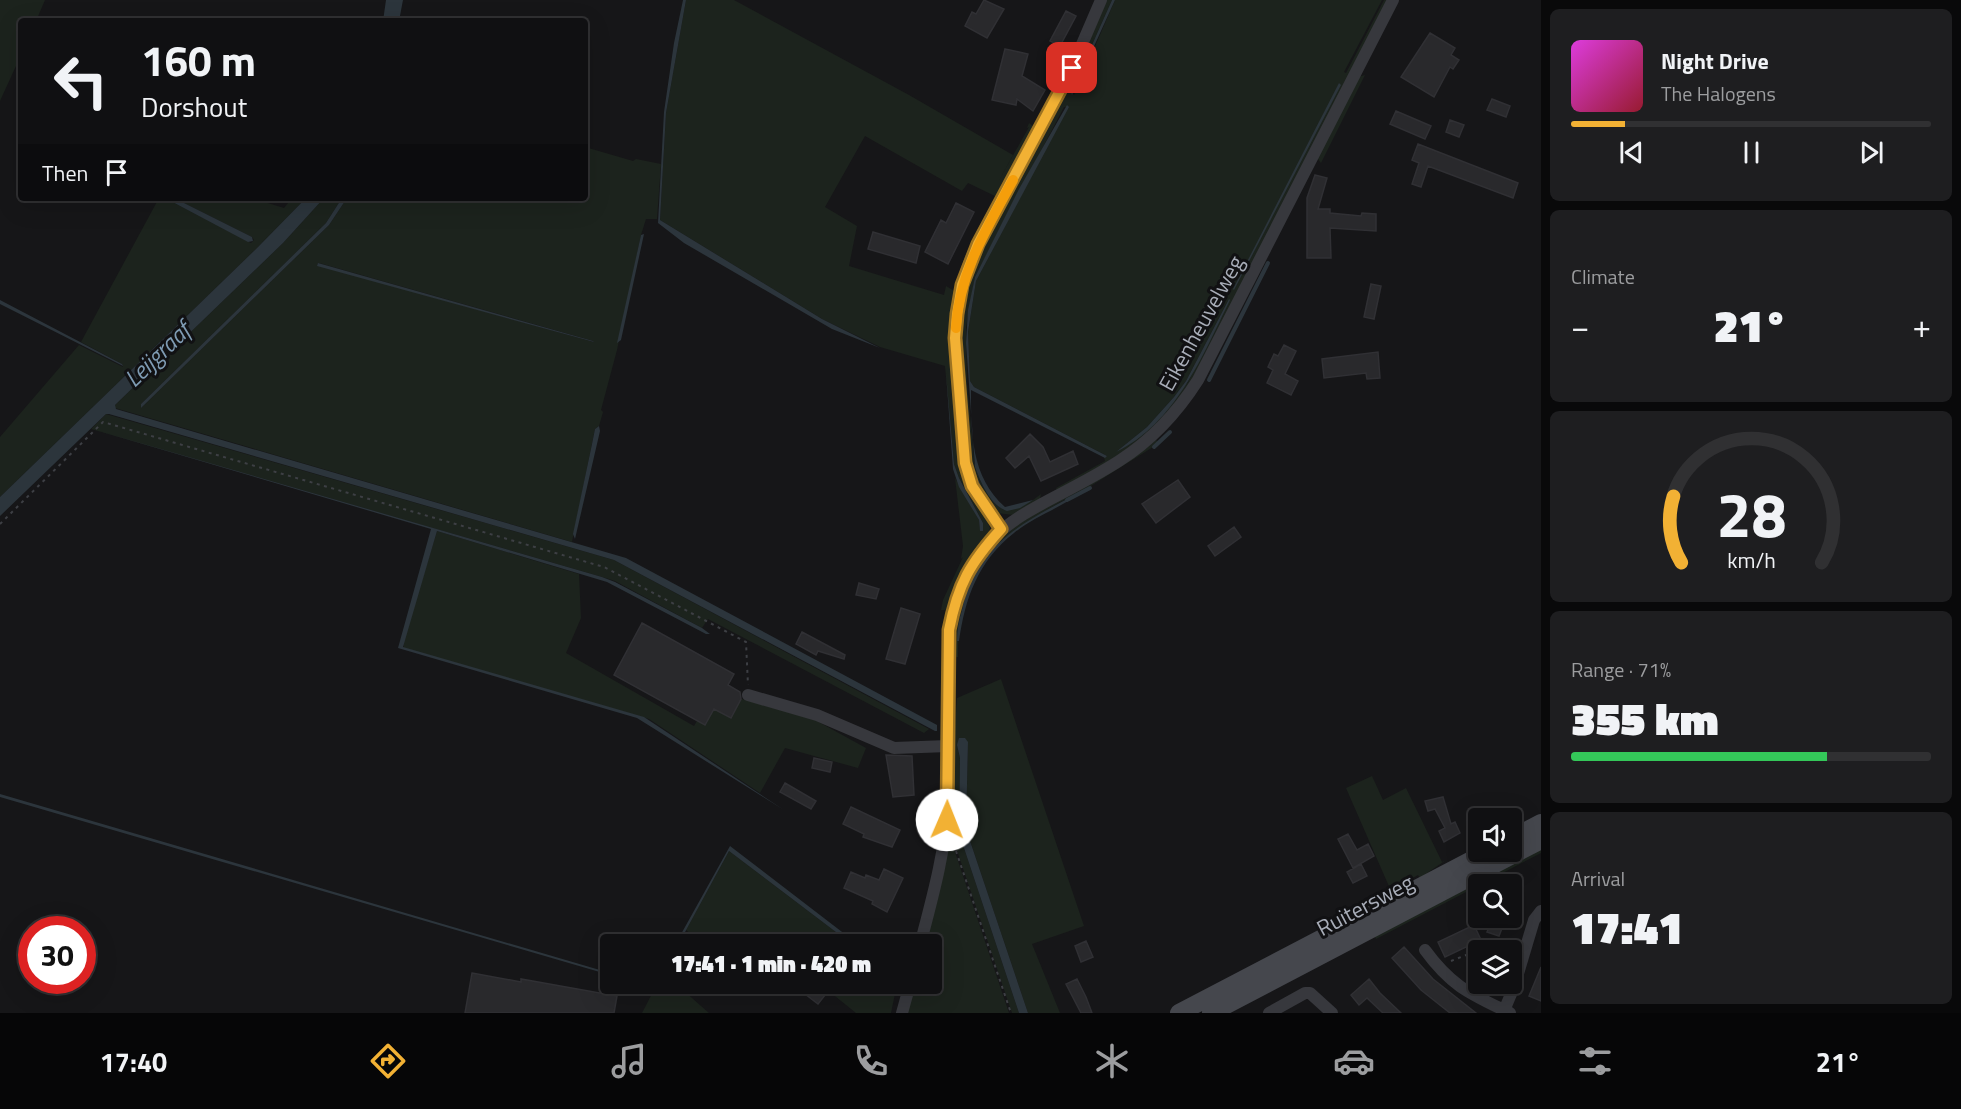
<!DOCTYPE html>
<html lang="en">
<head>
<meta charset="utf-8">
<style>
  :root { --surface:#101012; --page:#1e1e20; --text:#f1f3f6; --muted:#9c9d9f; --line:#303032; --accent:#f2b134 }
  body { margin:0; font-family:"Titillium Web",sans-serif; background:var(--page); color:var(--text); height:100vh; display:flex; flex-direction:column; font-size:22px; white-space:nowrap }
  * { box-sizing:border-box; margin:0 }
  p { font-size:20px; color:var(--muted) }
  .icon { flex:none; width:33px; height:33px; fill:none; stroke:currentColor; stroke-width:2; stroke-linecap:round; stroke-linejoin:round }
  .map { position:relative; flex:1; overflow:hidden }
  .panel { display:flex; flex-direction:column; gap:9px; padding:9px; background:#09090a; width:420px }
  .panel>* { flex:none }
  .hud { position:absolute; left:18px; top:18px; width:570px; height:183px; border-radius:6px; box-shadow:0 6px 24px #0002,0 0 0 2px var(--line); background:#101012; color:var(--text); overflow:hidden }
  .tools { position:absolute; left:1468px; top:808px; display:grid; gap:12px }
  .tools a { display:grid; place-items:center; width:54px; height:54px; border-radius:6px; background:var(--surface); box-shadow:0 6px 24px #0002,0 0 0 2px var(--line); font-size:30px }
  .speed { position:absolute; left:18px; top:916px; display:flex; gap:12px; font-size:30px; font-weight:700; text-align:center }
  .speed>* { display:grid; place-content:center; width:78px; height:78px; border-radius:50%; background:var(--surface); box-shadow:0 6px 24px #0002,0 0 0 2px var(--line); line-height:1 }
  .speed .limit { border:9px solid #d22; background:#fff; color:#111 }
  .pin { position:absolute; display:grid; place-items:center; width:51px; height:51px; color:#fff; margin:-26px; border-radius:12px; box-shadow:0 3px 9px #0006 }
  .me { position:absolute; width:66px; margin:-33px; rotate:1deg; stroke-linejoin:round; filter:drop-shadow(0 0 4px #0008) }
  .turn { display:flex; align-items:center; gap:21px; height:126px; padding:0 24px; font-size:27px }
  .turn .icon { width:78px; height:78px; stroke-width:2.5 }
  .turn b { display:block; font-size:42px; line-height:51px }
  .then { display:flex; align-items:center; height:57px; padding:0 24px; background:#0003; gap:12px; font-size:22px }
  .big { font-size:45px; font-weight:800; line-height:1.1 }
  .panel .card { flex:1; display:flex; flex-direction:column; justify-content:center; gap:9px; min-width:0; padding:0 21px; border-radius:9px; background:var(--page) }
  .panel .dial { align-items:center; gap:0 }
  .dial svg { height:156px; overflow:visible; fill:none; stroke:var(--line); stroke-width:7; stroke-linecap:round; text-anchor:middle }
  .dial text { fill:var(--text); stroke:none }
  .song { display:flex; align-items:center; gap:18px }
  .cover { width:72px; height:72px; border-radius:9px; background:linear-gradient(135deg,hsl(300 70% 55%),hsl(350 70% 35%)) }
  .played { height:6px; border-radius:3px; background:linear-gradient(90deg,var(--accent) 15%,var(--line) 15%) }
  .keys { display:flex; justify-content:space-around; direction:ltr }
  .heat { display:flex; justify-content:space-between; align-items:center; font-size:33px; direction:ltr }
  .charge { height:9px; border-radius:4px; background:linear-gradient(90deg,#34c759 71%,var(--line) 0) }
  .trip { position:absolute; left:600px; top:934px; width:342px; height:60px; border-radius:6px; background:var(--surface); box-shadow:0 6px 24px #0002,0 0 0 2px var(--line); font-weight:800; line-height:60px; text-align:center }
  .tabs { display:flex; height:96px; justify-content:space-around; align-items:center; background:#060607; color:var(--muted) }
  .tabs .icon { width:42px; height:42px }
  .tabs .active { color:var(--accent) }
  .tabs b { font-size:27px; color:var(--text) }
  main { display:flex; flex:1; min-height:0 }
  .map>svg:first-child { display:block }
  .green { fill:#1c231d; fill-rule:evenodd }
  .water { fill:#2c353c }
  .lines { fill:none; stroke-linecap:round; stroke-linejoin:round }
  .stream { stroke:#2c353c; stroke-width:4 }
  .building { fill:#29292c; stroke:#303034; stroke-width:1.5 }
  .path { stroke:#3d3f44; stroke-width:2; stroke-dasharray:3 4.5; stroke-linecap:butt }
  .street { stroke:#37383d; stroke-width:12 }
  .secondary { stroke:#45474d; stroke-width:18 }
  .route-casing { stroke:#9d7322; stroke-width:15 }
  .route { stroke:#f2b134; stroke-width:10 }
  .slow { stroke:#f59e0b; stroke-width:10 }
  .labels { text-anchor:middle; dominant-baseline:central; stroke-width:6; stroke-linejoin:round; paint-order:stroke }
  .street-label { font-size:22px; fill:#a8adb8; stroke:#111113 }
  .water-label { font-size:24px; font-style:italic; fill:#7f9bb3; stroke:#111113 }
</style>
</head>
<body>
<main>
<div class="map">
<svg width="1541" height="1013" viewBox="0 0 1541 1013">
  <rect width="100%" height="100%" fill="#161618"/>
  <path class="green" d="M0 0H45L36 21H21V55L0 101Z
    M686 0H734L909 95 1013 155 997 184 1029 127 1027 128 1029 123 1037 129 997 197 968 183 962 191 865 136 825 207 857 226 849 266 944 295 946 286 956 292 960 457 990 528 988 536 958 576 947 610H941L943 600 963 557 961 559 963 546 955 478 979 520 980 529 983 523 959 478 954 464 945 366 880 347 822 319 660 220 666 113Z
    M1105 0H1112L1071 92 1074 95 1115 0H1382L1344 72 1346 73 1384 0H1388L1191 383 1154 429 1123 453 1057 490 1056 488 1105 461 1104 457 1107 456 974 387 970 381 968 332 976 281 1068 107H1064L975 277 966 327 967 384 975 467C981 483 989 500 1004 510L1033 500 1041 494 1040 499 1013 515 997 513 981 493 967 450 960 314 972 267ZM1340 83 1234 290 1339 84ZM1229 299 1188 382 1149 428 1116 452 1147 427 1174 397 1186 381Z
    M1365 75 1321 163 1317 158 1358 77Z
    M585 147 633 161 636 159 661 164 657 219H646L641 235 617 350 601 410 603 412 599 426 595 429 572 542 115 408V405L283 243 324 198H342L326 223 141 404V408L329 225 347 198H585ZM319 263 593 341 594 342 317 265Z
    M159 198H165L251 243 254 240 252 237 174 198H252L284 208 292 198H306L258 247 0 497V437L79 345 123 367 122 364 81 342Z
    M106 414 614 560 929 729 924 733 708 619 702 628 615 581 602 577 91 429Z
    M1155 440 1161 442 1086 489 1087 491 1070 500 1068 498C991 541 959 565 958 657H955V726L957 698 1001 679 1084 926 1032 944 1060 1013H1028L966 829 968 742 957 745 960 758 959 833 1019 1013H1012L950 830 954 627 960 601 981 558 1007 531Z
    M437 531 579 574 581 618 566 653 694 726 714 691 815 720 866 748 858 768 785 748 760 793 649 719 404 648 403 643Z
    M1372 776 1383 800 1406 788 1442 862 1446 860 1420 878 1418 875 1393 889V895L1362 908 1361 906 1363 905 1364 907 1391 891 1346 788Z
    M950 841 952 843 1009 1013H907L915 984H932V945H924Z
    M1541 845V853L1376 939 1373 933Z
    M729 851 853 945H703L686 930Z
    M657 984H676L709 1013H642Z
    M820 984H897L891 1013H856Z"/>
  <path class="water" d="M386 0H403L399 21H383Z
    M683 0H686L666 113 660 220 822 319 880 348 832 329 684 243 658 223 664 112 674 43Z
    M1112 0H1115L1072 95 1071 92Z
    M1339 83 1341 85 1234 290 1233 289Z
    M1067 105 1069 107 976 281 968 332 970 381 974 387 1107 456 1105 458 971 390C971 433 971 477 1005 507L1033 500 1020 508 1007 511C990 505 981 483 975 467L966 343 968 310 975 277 1019 189Z
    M165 198H174L252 237 253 241 248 242Z
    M306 198H324L283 243 115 405 116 409 626 558 937 725V731H935L614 560 109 414H106L0 516V497L258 247Z
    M342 198H347L329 225 141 408V404L326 223Z
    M644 234 621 340 617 343 641 235Z
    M318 263 593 341 594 342 317 266Z
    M1229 299 1230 300C1203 355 1175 424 1116 452L1147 427 1174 397 1186 381Z
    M0 300 122 364 123 366 0 304Z
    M946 373 954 464 959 478 983 523V531H980L979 520 959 487 953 469Z
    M599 426 600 431 575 539 573 534 592 444 595 429Z
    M99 431 602 577 615 582 702 628 710 634H706L607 582 437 531 403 647 644 717 784 810 637 718 398 648 431 529Z
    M1069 498 1070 500C1052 511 1031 519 1014 533 978 561 965 598 959 641H957C957 630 959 620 962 610 975 548 1018 525 1069 498Z
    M959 738H965L968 742 966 829 1028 1013H1019L959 833 960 758 957 745Z
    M0 794 610 973V975L0 797Z
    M730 846 859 945H853L729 851 678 945H675Z"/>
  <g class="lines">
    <path class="stream" d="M1209 380 1268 263
      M1154 447 1170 432
      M1067 500 1090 488"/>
  </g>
  <path class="building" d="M984 0 1004 9 987 38 965 26 972 12 976 14Z
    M1066 11 1076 16 1060 46 1050 41Z
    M1430 33 1455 48 1451 55 1459 60 1453 69 1450 67 1434 97 1401 77Z
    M1005 49 1028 54 1022 76 1045 90 1033 111 1017 99 1016 105 992 100Z
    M1492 99 1510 106 1506 117 1487 110Z
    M1396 111 1431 126 1425 139 1390 124Z
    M1450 120 1464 125 1459 137 1446 132Z
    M1418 144 1518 183 1513 198 1428 166 1421 187 1412 184 1419 163 1412 160Z
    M1315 175 1327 178 1318 209H1330V213L1361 216 1362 213 1376 214V231L1330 228 1331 258H1307V198Z
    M956 203 974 212 948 264 925 252 941 220 946 223Z
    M873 232 920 246 916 263 868 249Z
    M1371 284 1381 286 1374 319 1364 317Z
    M1284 345 1296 351 1285 374 1298 381 1291 395 1267 383 1273 370 1268 367 1274 354 1278 356Z
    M1378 352 1380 378 1367 379 1366 373 1324 378 1322 359Z
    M1030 434 1043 447 1050 462 1073 451 1078 464 1041 481 1029 456 1015 468 1006 458Z
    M1178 480 1190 497 1156 523 1142 504Z
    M1234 527 1241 537 1215 556 1208 546Z
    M859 583 879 589 876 599 856 595Z
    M901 608 920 614 905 664 886 659Z
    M642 623 734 674 728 685 740 692 741 699 731 718 714 709 705 725 614 675Z
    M802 632 845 655 844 659 818 651 816 655 796 644Z
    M886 755 912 756 914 795 893 797Z
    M814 758 832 762 830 772 812 768Z
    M785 783 816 801 811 809 780 792Z
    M1443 797 1451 824 1455 822 1460 833 1444 842 1439 831 1445 828 1435 809 1428 811 1425 801Z
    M851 807 900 830 892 847 863 837 864 834 843 824Z
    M1348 834 1357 850 1368 844 1374 856 1353 868 1338 839Z
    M1361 864 1367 876 1353 883 1347 872Z
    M884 869 903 878 887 912 872 904 873 901 844 888 851 872 865 878 866 875 879 880Z
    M1493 918H1506L1499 936 1487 932Z
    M1474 925 1481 940 1445 957 1438 942Z
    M1086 941 1093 957 1081 962 1075 946Z
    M1404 947 1433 979 1476 1013H1450L1421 990 1392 958Z
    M1541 967V1001L1529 996Z
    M472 973 521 982V979L617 996 614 1013H465Z
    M1077 979 1086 997 1092 1013H1081L1066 984Z
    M1369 979 1380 993 1401 1013H1383L1367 998 1359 1005 1351 995Z
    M792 984H813L826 994 818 1004Z"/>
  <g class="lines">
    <path class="path" d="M0 524 103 422 604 567 746 642 748 685
      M956 851 1011 1013
      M1451 961 1474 952"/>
    <path class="street" d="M1001 529C964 479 964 463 960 403 957 363 952 324 962 285 973 242 1001 202 1022 163 1052 110 1078 56 1101 0
      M748 695 817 715 894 748 948 746
      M920 945C932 899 945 853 948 805L949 630C973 515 1033 516 1119 461 1152 440 1177 413 1198 380L1393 0
      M1485 947 1493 951
      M1425 950C1452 987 1471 994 1510 1013
      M902 1013 910 984
      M1269 1013 1305 993H1310L1332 1013
      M1503 1013 1514 987 1534 920 1541 911"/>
    <path class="secondary" d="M1512 838 1541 823
      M1179 1013 1487 852
      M1211 1013 1541 840"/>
  </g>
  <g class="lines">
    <defs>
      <path id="route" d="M947 820 949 630C958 584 970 563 1001 529L972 486 965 463 955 338 957 314 962 285 978 244 1072 68"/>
    </defs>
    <use href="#route" class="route-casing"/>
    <use href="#route" class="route"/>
    <path class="slow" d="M956 328C959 273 987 228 1013 180"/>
  </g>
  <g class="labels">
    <g class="street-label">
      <text transform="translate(1201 323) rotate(-61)">Eikenheuvelweg</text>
      <text transform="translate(1365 905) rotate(-28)">Ruitersweg</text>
    </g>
    <g class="water-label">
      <text transform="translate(157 354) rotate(-44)">Leijgraaf</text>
    </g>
  </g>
</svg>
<div class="tools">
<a><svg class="icon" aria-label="sound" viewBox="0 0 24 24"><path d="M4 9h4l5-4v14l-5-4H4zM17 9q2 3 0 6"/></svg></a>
<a><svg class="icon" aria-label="search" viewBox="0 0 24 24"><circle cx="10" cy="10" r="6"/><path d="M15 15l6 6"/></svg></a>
<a><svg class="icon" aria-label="layers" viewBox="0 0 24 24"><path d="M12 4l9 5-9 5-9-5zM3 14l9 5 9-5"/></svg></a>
</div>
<div class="speed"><div class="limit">30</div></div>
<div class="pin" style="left:1072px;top:68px;background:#d93025"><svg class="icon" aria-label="arrive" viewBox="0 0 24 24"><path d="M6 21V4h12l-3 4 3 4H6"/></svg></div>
<svg class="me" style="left:947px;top:820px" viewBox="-20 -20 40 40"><circle r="19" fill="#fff"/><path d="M0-13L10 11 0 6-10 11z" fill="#f2b134"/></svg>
<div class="trip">17:41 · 1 min · 420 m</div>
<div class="hud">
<div class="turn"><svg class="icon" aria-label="left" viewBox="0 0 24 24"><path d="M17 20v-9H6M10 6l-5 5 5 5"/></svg><div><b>160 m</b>Dorshout</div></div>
<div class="then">Then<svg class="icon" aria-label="arrive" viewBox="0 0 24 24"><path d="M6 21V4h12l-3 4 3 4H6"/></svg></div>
</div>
</div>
<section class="panel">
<div class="card">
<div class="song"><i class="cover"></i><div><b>Night Drive</b><p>The Halogens</p></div></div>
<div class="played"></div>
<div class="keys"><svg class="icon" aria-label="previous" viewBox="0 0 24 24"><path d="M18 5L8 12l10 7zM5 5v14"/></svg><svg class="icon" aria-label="pause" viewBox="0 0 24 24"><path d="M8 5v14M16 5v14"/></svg><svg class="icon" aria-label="next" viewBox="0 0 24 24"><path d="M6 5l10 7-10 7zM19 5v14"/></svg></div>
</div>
<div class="card"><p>Climate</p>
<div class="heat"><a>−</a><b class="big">21°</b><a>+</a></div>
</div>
<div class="card dial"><svg viewBox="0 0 100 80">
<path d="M14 69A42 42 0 1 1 86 69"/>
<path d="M14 69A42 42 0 0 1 10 35" stroke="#f2b134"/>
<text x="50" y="56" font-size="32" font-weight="700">28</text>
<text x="50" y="72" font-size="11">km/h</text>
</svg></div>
<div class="card"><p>Range · 71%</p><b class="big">355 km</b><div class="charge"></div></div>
<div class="card"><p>Arrival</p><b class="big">17:41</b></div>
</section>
</main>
<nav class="tabs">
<b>17:40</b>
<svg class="icon active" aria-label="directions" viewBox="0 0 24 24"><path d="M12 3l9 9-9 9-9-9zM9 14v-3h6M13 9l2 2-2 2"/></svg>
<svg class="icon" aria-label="music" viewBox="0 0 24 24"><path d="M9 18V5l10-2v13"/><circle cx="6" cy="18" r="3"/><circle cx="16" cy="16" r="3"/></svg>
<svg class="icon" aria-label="phone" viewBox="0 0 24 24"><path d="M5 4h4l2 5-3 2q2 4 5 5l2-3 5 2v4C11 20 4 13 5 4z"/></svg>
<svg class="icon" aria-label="climate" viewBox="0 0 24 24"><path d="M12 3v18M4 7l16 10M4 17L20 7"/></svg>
<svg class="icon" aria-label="car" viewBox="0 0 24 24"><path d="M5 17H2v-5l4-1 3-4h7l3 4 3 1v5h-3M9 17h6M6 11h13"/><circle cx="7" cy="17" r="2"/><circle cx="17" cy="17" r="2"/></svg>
<svg class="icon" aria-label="filters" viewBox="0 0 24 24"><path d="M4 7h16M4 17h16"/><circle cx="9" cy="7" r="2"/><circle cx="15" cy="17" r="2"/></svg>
<b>21°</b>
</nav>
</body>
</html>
